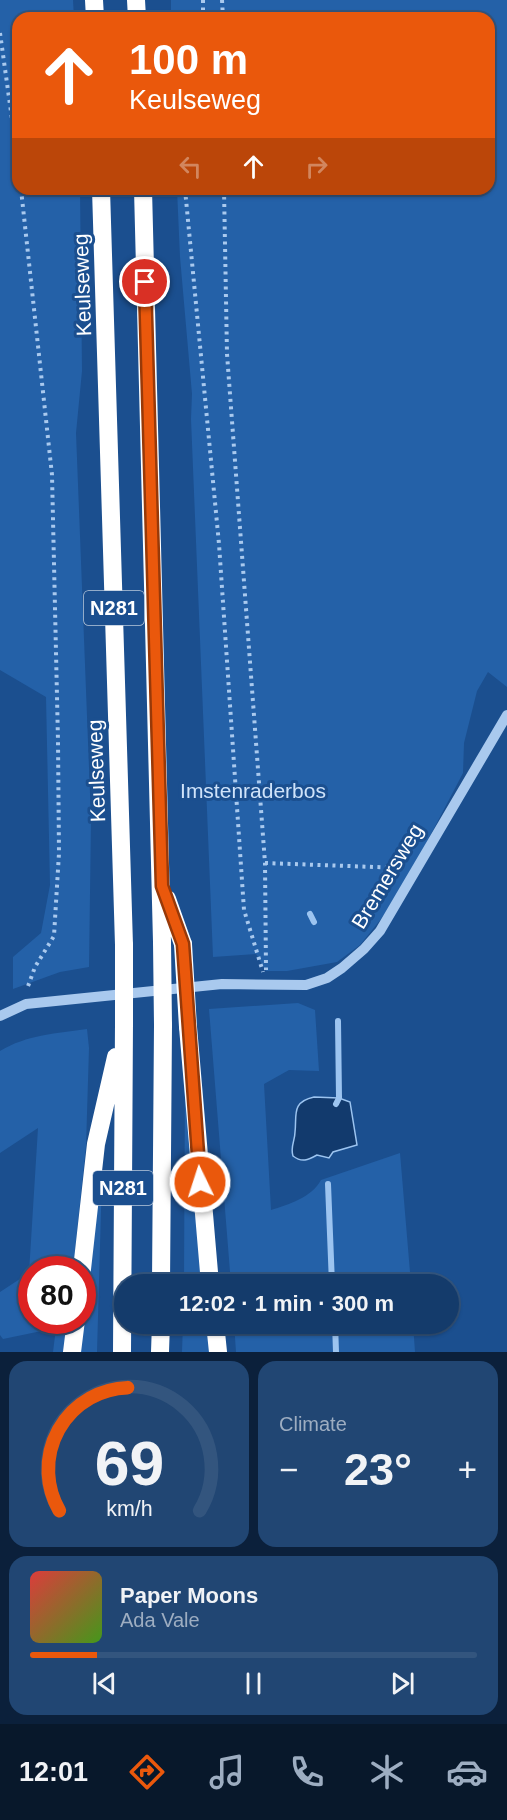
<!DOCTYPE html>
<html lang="en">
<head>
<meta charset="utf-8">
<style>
  :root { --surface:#143b6b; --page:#214673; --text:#f1f3f6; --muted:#9dadc1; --line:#33557e; --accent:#ea580c }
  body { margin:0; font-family:Arial,sans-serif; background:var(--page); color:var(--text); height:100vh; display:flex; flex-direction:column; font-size:22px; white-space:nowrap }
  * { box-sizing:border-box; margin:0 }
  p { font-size:20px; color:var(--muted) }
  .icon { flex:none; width:33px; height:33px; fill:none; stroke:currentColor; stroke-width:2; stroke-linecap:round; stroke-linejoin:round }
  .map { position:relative; height:1352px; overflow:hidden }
  .details { display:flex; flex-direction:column; gap:9px; padding:9px; background:#0b203b; flex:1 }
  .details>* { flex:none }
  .top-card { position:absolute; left:12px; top:12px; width:483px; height:183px; border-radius:18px; box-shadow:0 2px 4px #0004,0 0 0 2px var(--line); background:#ea580c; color:#fff; overflow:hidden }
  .speed { position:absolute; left:18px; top:1256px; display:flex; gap:12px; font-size:30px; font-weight:700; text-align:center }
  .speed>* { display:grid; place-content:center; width:78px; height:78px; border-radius:50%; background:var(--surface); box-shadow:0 2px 4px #0004,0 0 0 2px var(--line); line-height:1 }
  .speed .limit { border:9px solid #d22; background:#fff; color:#111 }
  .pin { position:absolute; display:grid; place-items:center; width:51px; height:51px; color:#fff; margin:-26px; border:3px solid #fff; border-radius:50%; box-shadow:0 2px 6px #0007 }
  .me { position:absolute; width:66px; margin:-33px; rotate:356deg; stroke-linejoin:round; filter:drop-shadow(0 0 4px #0008) }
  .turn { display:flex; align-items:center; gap:21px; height:126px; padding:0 18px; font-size:27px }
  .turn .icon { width:78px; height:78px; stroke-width:2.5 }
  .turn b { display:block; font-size:42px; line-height:51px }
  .lanes { display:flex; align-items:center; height:57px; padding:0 18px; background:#0003; justify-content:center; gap:30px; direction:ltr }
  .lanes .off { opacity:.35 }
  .big { font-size:45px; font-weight:800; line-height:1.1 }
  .details .widget { flex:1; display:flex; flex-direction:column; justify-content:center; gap:9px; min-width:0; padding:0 21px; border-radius:18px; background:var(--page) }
  .details .dial { align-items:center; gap:0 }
  .dial svg { height:156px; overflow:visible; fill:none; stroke:var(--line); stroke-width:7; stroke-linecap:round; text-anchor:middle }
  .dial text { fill:var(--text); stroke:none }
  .song { display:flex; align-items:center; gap:18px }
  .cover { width:72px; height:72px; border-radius:9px; background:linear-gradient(135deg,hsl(0 70% 55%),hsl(100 70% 35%)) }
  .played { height:6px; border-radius:3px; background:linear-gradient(90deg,var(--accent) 15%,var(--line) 15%) }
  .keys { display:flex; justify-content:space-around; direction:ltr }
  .heat { display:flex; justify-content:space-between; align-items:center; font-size:33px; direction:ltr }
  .details .tiles { flex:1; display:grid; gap:9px; grid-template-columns:1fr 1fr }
  .widget:last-child { grid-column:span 2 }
  .trip { position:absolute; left:114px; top:1274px; width:345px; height:60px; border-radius:30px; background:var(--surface); box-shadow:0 2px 4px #0004,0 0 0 2px var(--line); font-weight:800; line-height:60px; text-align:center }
  .tabs { display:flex; height:96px; justify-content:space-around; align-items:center; background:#08182b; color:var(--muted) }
  .tabs .icon { width:42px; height:42px }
  .tabs .selected { color:var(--accent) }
  .tabs b { font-size:27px; color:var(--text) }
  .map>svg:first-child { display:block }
  .green { fill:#2461a8 }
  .water { fill:#123a6d; stroke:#9cc4f0; stroke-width:1.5 }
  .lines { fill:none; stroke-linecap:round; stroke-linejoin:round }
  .stream { stroke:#9cc4f0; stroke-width:6 }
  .path { stroke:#a9c9ee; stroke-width:4; stroke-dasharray:3 4.5; stroke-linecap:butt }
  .minor { stroke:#a9c9ee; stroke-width:10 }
  .highway { stroke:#fff; stroke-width:18 }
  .highway-bridge { stroke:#fff; stroke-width:18 }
  .route-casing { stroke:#983908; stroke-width:15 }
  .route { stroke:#ea580c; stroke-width:10 }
  .labels { text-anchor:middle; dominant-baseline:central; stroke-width:6; stroke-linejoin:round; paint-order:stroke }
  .shield { fill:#1b4f8f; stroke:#bbcadd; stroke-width:1.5 }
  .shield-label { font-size:20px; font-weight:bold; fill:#fff }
  .street-label { font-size:21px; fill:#fff; stroke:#1b4f8f }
  .park-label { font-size:21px; fill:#cfe3fa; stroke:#1b4f8f }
</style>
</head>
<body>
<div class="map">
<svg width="507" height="1352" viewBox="0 0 507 1352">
  <rect width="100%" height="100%" fill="#1b4f8f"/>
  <path class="green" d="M0 0H73L74 18H18V189H80L82 371 76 433 91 819 89 967 60 972 13 989V957L41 933 50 885 46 697 0 670Z
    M171 0H507V687L488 672 477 691 464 743 463 773 410 874 381 919 360 945 337 962 287 971H266L256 954 213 957 191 419 192 394 180 257 177 189H489V18H171Z
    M298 1003 315 1010 319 1071 289 1070 264 1084 271 1210C288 1205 312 1197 321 1180L400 1153 411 1284H231L209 1009Z
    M87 1029 89 1048 86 1146 73 1269H32V1320H67L63 1352H53L56 1328 3 1339 0 1335V1292L29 1273 38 1128 0 1153V1051C26 1035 58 1033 87 1029Z
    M185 1072 206 1284H184Z
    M102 1176 97 1352H79L81 1334Z
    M183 1323H210L212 1352H182Z
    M234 1323H413L415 1352H236Z"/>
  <path class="water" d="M314 1097 339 1098 350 1102 357 1145 333 1152 329 1158 317 1155C308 1160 302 1163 293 1156 290 1147 295 1141 295 1132 297 1115 291 1102 314 1097Z"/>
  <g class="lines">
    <path class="stream" d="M310 914 314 922
      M336 1104 339 1098 338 1021
      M328 1184 332 1284
      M335 1323 336 1352"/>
    <path class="path" d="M203 0V18
      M222 0 223 18
      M0 33 18 162
      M21 189 52 475 58 741 59 853 54 936 35 967 27 989
      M185 189 219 544 244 910 263 972
      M224 189 227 354 265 863 266 970
      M265 863 402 868"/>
    <path class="minor" d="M0 1016 26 1004 222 984 306 985 327 978 342 968 364 949 380 931 507 715"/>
    <path class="highway" d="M94 0 95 18
      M136 0 137 18
      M101 189 124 945
      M143 189 162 942
      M167 899 183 944
      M188 1027 210 1284
      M82 1269 96 1144 116 1057
      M161 1284 163 1025
      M215 1323 218 1352
      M72 1352 76 1320
      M122 1352 124 1023
      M160 1352 161 1323"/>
    <path class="highway-bridge" d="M162 942 163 1025
      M183 944 188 1027
      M124 945V1023"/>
  </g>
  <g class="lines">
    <defs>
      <path id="route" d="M145 282 162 886 183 944 200 1182"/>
    </defs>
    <use href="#route" class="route-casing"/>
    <use href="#route" class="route"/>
  </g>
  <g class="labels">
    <g class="shield">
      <rect x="84" y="591" width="60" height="34" rx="4.5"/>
      <rect x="93" y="1171" width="60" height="34" rx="4.5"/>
    </g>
    <g class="shield-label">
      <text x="114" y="608">N281</text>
      <text x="123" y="1188">N281</text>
    </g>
    <g class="street-label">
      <text transform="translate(82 285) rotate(-92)">Keulseweg</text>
      <text transform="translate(96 771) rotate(-92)">Keulseweg</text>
      <text transform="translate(387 876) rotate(-59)">Bremersweg</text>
    </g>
    <g class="park-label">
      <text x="253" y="790">Imstenraderbos</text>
    </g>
  </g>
</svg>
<div class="speed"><div class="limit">80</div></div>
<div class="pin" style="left:145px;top:282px;background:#d93025"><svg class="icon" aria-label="arrive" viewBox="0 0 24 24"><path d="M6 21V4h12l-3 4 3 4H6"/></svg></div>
<svg class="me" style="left:200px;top:1182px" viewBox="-20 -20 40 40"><circle r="17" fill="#ea580c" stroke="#fff" stroke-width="3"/><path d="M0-11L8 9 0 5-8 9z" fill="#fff"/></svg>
<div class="trip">12:02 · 1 min · 300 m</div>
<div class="top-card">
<div class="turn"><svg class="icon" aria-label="ahead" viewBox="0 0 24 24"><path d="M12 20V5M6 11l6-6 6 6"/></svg><div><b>100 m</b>Keulseweg</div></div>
<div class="lanes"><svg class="icon off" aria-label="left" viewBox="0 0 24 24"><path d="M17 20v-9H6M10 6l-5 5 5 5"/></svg><svg class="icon" aria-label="ahead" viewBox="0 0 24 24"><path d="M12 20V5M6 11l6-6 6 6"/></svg><svg class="icon off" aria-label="right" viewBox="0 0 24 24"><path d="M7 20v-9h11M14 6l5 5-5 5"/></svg></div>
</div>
</div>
<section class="details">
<div class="tiles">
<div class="widget dial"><svg viewBox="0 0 100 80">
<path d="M14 69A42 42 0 1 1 86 69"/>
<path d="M14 69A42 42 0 0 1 49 6" stroke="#ea580c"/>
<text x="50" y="56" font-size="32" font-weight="700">69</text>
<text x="50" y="72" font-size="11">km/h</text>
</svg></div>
<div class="widget"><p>Climate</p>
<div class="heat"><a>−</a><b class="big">23°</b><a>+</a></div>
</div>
<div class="widget">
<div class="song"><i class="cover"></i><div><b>Paper Moons</b><p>Ada Vale</p></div></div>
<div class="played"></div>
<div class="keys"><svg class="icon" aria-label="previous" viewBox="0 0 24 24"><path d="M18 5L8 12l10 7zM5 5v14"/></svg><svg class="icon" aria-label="pause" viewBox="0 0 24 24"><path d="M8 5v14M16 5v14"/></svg><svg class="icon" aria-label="next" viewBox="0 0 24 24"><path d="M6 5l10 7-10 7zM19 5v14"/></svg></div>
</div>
</div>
</section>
<nav class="tabs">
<b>12:01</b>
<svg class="icon selected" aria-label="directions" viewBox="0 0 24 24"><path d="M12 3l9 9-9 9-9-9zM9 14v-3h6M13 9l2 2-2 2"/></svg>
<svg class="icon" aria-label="music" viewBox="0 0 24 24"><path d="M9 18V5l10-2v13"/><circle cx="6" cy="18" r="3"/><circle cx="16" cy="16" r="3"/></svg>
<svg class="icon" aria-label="phone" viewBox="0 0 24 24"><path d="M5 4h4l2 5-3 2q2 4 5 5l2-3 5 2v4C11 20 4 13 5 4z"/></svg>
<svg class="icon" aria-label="climate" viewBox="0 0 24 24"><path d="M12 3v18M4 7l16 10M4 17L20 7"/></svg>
<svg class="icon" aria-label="car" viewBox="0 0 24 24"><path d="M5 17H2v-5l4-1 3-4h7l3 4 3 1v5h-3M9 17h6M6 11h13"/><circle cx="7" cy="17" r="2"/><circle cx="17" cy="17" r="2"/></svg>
</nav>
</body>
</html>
